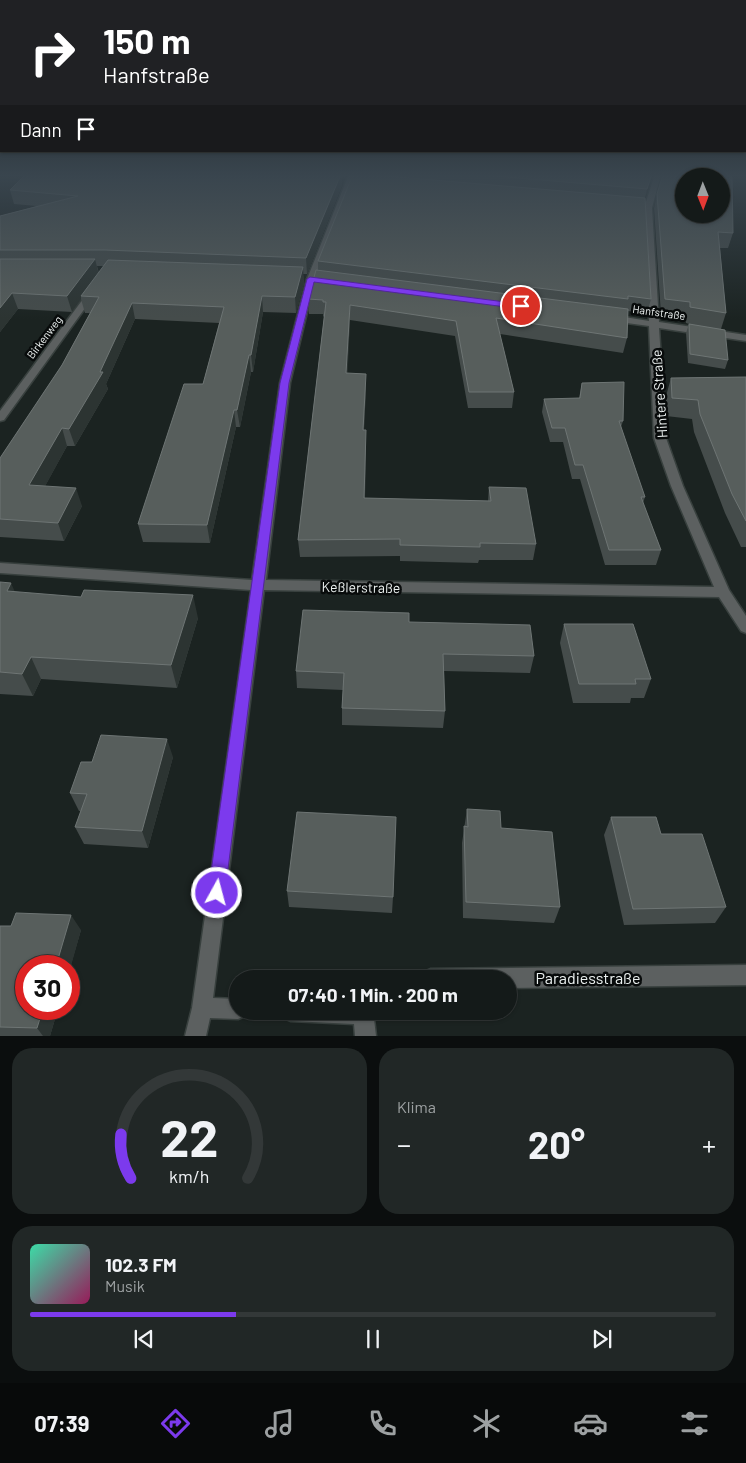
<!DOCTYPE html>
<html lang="de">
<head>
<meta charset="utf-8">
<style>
  :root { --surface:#141a19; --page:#212726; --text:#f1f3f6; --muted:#9da1a2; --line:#333838; --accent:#7c3aed }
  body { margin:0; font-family:Barlow,sans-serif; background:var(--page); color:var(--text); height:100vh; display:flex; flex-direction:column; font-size:19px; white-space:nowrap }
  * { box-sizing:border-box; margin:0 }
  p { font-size:16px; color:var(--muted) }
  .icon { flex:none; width:28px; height:28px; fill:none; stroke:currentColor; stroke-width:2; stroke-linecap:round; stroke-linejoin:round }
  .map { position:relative; height:1036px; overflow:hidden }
  .drawer { display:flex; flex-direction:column; gap:12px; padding:12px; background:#0b0e0e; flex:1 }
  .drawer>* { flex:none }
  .banner { position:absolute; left:0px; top:0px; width:746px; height:152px; box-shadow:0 1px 4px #0004,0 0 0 1px var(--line); background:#202124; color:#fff; overflow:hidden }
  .needle { width:32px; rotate:179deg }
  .tools { position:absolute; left:675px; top:168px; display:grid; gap:10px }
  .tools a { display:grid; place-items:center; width:55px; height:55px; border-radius:50%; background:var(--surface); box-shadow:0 1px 4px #0004,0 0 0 1px var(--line); font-size:25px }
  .speed { position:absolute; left:15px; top:955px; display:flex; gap:10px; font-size:25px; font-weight:700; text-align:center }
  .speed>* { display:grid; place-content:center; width:65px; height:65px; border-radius:50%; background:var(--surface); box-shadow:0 1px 4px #0004,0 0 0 1px var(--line); line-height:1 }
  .speed .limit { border:8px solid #d22; background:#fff; color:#111 }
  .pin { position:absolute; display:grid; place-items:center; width:42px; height:42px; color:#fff; margin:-21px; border:2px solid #fff; border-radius:50%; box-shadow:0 1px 5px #0007 }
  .me { position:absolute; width:55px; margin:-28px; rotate:7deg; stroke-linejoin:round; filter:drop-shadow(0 0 4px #0008) }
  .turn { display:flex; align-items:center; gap:18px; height:105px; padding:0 20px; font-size:22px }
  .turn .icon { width:65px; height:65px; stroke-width:2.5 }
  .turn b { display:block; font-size:35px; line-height:42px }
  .then { display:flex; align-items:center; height:48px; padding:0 20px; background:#0003; gap:10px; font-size:19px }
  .big { font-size:38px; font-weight:700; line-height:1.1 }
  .drawer .tile { flex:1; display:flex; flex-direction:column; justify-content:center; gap:8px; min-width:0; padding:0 18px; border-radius:20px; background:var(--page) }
  .drawer .dial { align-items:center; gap:0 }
  .dial svg { height:130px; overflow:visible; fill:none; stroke:var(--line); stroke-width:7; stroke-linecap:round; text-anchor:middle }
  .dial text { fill:var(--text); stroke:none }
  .song { display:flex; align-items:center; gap:15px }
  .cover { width:60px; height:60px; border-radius:8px; background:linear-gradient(135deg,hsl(160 70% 55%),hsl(330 70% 35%)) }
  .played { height:5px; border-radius:2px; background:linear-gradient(90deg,var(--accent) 30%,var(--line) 30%) }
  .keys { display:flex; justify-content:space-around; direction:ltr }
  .heat { display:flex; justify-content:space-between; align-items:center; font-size:28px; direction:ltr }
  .drawer .tiles { flex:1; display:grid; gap:12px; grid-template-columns:1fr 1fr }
  .tile:last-child { grid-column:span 2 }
  .trip { position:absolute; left:229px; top:970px; width:288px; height:50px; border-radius:25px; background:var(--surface); box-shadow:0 1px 4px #0004,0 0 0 1px var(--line); font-weight:700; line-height:50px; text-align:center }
  .dock { display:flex; height:80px; justify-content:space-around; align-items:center; background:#080a0a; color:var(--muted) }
  .dock .icon { width:35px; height:35px }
  .dock .selected { color:var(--accent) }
  .dock b { font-size:22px; color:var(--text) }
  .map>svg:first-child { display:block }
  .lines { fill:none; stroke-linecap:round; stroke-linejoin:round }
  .street-casing { stroke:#38403e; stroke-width:3 }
  .street { fill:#5c6060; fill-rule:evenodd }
  .wall { fill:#454c4b; fill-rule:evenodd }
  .shaded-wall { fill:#2c3432 }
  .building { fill:#575e5c; stroke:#6e7574; fill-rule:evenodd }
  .route { fill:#7c3aed; stroke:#51269a }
  .labels { text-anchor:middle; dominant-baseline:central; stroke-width:5; stroke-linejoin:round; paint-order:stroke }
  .far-street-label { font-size:11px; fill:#edf2f1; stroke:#080b0b }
  .street-label { font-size:14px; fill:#edf2f1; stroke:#080b0b }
  .near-street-label { font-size:16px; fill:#edf2f1; stroke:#080b0b }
</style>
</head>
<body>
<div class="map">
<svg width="746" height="1036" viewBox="0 0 746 1036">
  <rect width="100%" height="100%" fill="#1b2321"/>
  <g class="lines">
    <defs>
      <path id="street" d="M349 174H355L315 279 290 383 266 580 714 587 671 486 654 438 649 326 612 321 607 318 612 315 649 321 644 208 655 174H661L652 208 659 322 746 335V341L659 328 666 438 683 486 729 590 746 616V633L741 631 719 597 264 590 213 998 238 999V1011H247L245 1016 238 1019 210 1018 206 1036H185L192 1008 251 590 0 573V563L252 580 280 383 307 279Z
        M89 291 96 293 4 420 0 421V411Z
        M746 965V985L508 988V979H421L424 972 431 969Z
        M281 1011H379L374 1019 376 1036H355L354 1024 291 1021 284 1018Z"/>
    </defs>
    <use href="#street" class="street-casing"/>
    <use href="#street" class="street"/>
  </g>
  <path class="wall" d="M26 174H348L345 177H342V185L307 274H303L304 283 296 313 263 312 253 372H251L240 427H236L210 543 143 542 138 524 203 384 219 323 135 319 106 384 108 389 75 446H67L45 486 82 506 64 541 0 537V458L62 365 90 313H85L81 299 72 312 18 309 0 332V216L37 206 14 204 10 190ZM97 266H104L99 273Z
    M353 174H653L645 198 651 299 647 314 628 311 627 338 623 353 500 334 514 392 512 408H468L455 336 350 320 347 373 366 389 364 430 366 446 365 498 488 501 489 487 536 544 533 560H479L478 563 400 561V556L300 557 298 540 324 317 323 316V314H309L308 299 318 270V261Z
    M657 194 733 233 728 248H720L726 313 721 329 728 360 725 369 688 363 686 333 689 324 686 323 685 318 661 315 654 208Z
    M746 377V547H741L725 513 694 432 692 419 666 416V396L671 378Z
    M582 383 623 421 621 427 645 497 643 503 661 550 656 565H605L580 479H572L563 442H550L542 412 544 399 579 398Z
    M0 582 15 592 198 618 177 688 41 679 33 696 0 694Z
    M409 622 534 656 530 673 444 671 445 711 443 728 342 725V708L343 690 297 688 296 671Z
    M564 624 651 679 644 698H631L630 703H573L560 643Z
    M173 757 148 848 84 844 75 827 81 811H79L70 793 92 762Z
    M467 809 501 828 560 907 554 923 463 918 462 843Z
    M611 817 726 907 715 923 624 925 604 835Z
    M287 891 393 897 392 913 289 907Z
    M0 926 81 930 50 1036H0Z"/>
  <path class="shaded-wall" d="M341 174H342V185L307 274 306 258Z
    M652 174H653L644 203 647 189Z
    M95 259 99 275 81 296V299L72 312 67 296Z
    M303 267 304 283 296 313 295 297Z
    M12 293 18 309 0 332V308Z
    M262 296 263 312 253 372 251 355Z
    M132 303 135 319 106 384 108 389 75 446 69 429 100 372Z
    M350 305V320L347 389 346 373Z
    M249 355 251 372 240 427 237 410Z
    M366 374V389L363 446V430Z
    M234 410 236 427 210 543 207 525Z
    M62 428 67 446 36 503 29 485Z
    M366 430V446L364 515V498Z
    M76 488 82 506 64 541 58 523Z
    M11 583 21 606 7 591Z
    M193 595 198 618 177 688 171 665Z
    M31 657 41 679 33 696 22 674Z
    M167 739 173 757 148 848 142 831Z
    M71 915 81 930 69 973V966H56Z
    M43 1009H58L50 1036H43L37 1028Z"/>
  <path class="building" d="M26 174H341L306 258 105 250H0V216L78 196 10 190Z
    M353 174H363L645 198 651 299 628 296V299L318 261Z
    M471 174H652L647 189Z
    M663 174H731L732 177 733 233 718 232 726 313 690 307V302L665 299 657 194ZM684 176H721V214H684Z
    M0 259H95L67 296 12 293 0 308Z
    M108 260 303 267 295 297 262 296 251 355H249L237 410H234L207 525 138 524 184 384H203L224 307 132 303 100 372H103L69 429 62 428 29 485 76 488 58 523 0 519V458L62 365 99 297 81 296Z
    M316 270 628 309 627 338 496 318 514 392H469L456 321 350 305 346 373 366 374 363 430H366L364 498 491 501 489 487 526 488 536 544 480 543V547L400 545V539L298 540 326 302H323V300L308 299Z
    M689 324 725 330 728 360 690 354Z
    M746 377V521L732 494 700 414 698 400 672 398 671 378Z
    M624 382 623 421H619L645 497H641L661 550H609L583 465H575L565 428H552L544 399 580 398 582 383Z
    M0 582 11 583 7 591 81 597 84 590 193 595 171 665 31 657 22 674 0 672Z
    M303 610 409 613V622L530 625 534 656 443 654 445 711 342 708 344 673 296 671Z
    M564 624H633L651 679H635L636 684H579Z
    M101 735 167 739 142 831 75 827 87 794 70 793 81 762H92Z
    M467 809 500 811 501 828 552 832 560 907 466 902 464 826 468 827Z
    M297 812 396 817 393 897 287 891Z
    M611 817H656L661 834H702L726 907 633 909Z
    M16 913 71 915 56 966H26V1009H43L37 1028 0 1027V926H11Z"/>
  <linearGradient id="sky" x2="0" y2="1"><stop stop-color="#0f1312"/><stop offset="0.55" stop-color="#39454e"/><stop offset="1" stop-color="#39454e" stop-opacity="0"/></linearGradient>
  <rect width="746" height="319" fill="url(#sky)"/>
  <path class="route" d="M310 277 521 304 525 306 521 309 314 282 289 383 225 893 223 899 217 901 211 899 208 893 280 383 307 279Z"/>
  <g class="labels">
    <g class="far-street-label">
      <text transform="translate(659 312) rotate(8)">Hanfstraße</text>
      <text transform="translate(44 337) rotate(-53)">Birkenweg</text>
    </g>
    <g class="street-label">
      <text transform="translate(659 394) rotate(-94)">Hintere Straße</text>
      <text transform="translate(361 587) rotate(1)">Keßlerstraße</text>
    </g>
    <g class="near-street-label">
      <text x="588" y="977">Paradiesstraße</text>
    </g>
  </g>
</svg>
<div class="tools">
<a><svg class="needle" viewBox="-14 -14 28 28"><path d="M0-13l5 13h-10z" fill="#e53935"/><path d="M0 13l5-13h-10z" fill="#9da1a2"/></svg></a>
</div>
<div class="speed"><div class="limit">30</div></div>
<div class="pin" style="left:521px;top:306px;background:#d93025"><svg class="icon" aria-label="arrive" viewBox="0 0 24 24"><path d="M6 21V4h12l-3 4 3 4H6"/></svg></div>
<svg class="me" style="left:217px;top:893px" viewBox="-20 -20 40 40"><circle r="17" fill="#7c3aed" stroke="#fff" stroke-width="3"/><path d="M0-11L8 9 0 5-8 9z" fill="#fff"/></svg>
<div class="trip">07:40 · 1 Min. · 200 m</div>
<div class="banner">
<div class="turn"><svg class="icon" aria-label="right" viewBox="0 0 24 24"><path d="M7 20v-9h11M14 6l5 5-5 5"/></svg><div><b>150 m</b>Hanfstraße</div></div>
<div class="then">Dann<svg class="icon" aria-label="arrive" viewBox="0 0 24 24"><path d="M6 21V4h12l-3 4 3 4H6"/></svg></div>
</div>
</div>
<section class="drawer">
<div class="tiles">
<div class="tile dial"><svg viewBox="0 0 100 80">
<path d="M14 69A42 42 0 1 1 86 69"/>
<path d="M14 69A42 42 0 0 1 8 42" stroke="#7c3aed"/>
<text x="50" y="56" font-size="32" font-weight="700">22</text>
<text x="50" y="72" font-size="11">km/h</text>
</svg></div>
<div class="tile"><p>Klima</p>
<div class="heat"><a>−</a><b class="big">20°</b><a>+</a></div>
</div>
<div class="tile">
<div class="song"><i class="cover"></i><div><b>102.3 FM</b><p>Musik</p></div></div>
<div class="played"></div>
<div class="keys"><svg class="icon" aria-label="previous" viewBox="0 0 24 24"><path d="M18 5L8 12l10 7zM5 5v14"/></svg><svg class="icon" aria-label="pause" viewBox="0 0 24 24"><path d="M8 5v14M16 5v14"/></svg><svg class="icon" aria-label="next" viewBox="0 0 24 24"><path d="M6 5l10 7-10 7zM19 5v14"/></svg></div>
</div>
</div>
</section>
<nav class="dock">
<b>07:39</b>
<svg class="icon selected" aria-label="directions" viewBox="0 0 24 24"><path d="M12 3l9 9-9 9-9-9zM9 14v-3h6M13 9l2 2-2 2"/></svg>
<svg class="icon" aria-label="music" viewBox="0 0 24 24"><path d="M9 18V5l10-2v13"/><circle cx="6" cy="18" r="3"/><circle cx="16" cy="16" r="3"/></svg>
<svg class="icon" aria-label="phone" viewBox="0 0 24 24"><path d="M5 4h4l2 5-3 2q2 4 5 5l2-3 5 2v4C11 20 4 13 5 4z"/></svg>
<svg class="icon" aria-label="climate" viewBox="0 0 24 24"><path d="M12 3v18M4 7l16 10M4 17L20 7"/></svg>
<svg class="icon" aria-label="car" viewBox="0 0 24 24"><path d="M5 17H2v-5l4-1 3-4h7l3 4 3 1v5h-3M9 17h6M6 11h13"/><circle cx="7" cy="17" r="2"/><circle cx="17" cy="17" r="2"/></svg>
<svg class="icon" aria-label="filters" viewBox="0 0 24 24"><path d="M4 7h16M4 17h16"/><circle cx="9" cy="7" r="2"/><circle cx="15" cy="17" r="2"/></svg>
</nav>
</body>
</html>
